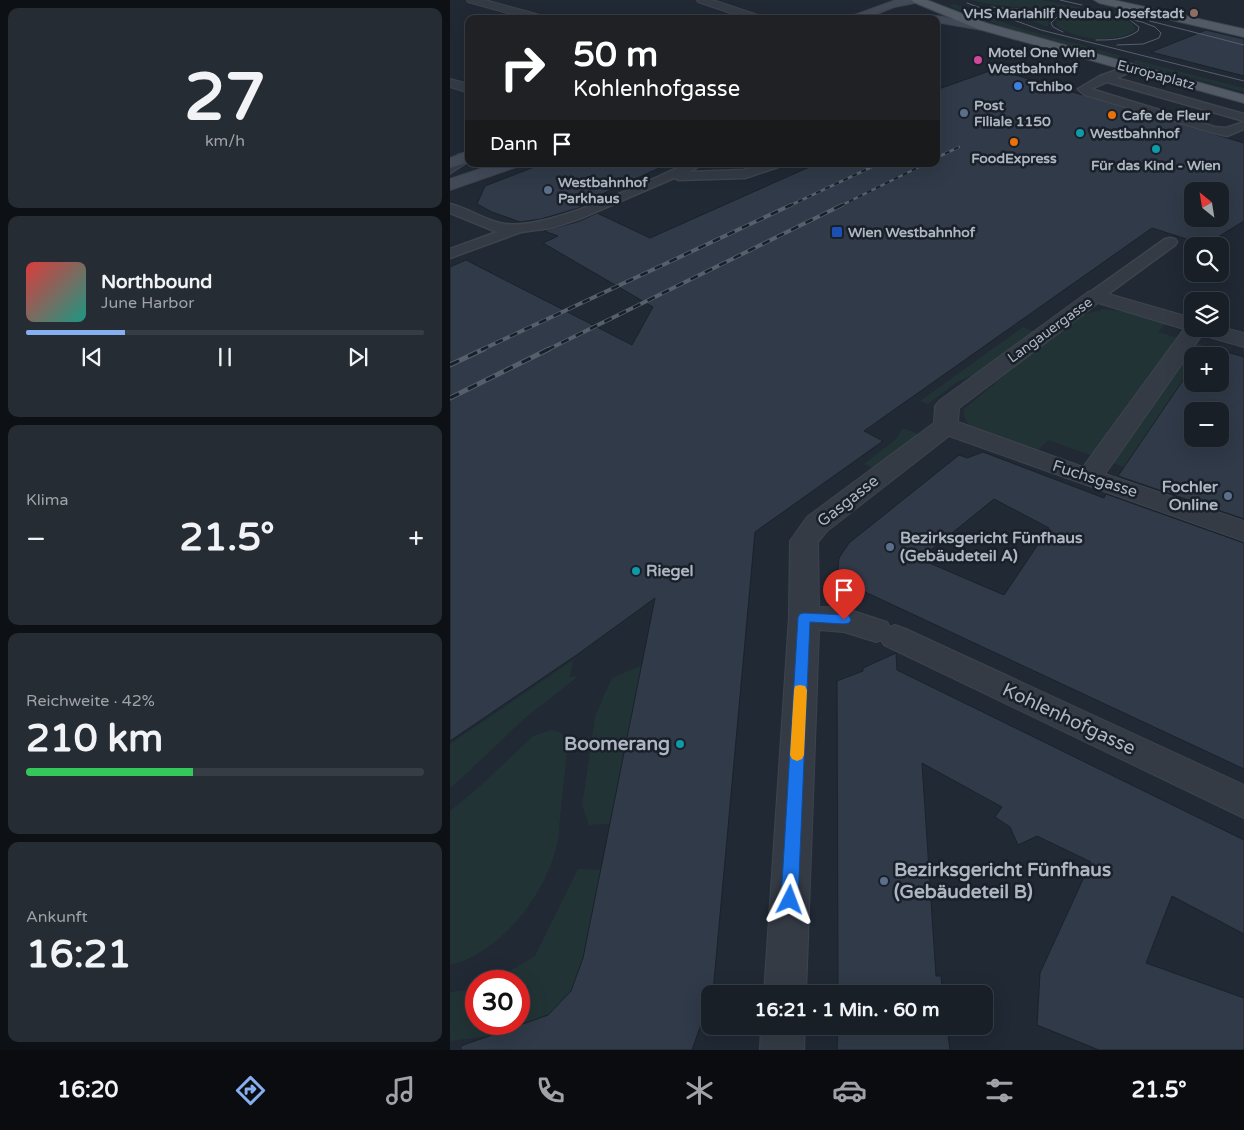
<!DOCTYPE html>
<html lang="de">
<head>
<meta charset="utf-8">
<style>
  :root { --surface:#181f27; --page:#252c33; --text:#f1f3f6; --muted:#9fa2a7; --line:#363d44; --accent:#85afef }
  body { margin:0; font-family:"Varela Round",sans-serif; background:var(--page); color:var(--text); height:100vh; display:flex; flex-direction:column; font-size:19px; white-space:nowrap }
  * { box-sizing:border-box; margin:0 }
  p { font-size:16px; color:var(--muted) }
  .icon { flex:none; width:28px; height:28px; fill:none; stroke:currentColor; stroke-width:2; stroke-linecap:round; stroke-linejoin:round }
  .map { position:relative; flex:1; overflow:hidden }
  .details { display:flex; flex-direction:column; gap:8px; padding:8px; background:#0d1115; width:450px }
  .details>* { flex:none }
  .guide { position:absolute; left:15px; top:15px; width:475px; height:152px; border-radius:10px; box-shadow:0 5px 20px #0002,0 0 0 1px var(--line); background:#202124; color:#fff; overflow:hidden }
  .needle { width:32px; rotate:330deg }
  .controls { position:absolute; left:734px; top:182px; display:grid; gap:10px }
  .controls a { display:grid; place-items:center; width:45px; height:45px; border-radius:10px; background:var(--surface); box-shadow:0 5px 20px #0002,0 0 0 1px var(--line); font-size:25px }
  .speed { position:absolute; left:15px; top:970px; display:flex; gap:10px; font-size:25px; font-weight:700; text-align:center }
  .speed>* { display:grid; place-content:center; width:65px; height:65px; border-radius:50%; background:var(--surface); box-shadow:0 5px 20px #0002,0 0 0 1px var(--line); line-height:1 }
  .speed .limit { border:8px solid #d22; background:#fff; color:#111 }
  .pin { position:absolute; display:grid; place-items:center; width:42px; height:42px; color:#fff; margin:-51px -21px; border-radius:50% 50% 50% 0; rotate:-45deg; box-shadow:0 0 5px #0007 }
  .pin .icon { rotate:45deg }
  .me { position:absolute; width:55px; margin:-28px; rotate:3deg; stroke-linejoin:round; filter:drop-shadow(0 0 4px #0008) }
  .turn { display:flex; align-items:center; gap:18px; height:105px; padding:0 25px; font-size:22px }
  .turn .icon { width:65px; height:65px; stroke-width:2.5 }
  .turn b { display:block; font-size:35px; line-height:42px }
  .then { display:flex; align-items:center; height:48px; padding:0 25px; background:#0003; gap:10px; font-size:19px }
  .big { font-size:38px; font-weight:800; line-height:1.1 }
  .details .tile { flex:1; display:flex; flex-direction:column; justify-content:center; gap:8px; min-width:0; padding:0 18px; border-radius:10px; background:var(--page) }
  .details .dial { align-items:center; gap:0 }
  .dial b { font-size:65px; line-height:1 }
  .song { display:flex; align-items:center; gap:15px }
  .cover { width:60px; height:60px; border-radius:8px; background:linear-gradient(135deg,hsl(0 70% 55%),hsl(170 70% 35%)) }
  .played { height:5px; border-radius:2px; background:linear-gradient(90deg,var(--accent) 25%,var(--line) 25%) }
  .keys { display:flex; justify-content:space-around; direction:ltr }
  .heat { display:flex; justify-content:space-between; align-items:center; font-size:28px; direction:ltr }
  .charge { height:8px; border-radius:4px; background:linear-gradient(90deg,#34c759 42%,var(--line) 0) }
  .trip { position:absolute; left:251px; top:985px; width:292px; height:50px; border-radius:10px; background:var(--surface); box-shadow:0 5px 20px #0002,0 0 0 1px var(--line); font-weight:800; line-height:50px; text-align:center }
  .tab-bar { display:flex; height:80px; justify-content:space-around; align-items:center; background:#0a0c10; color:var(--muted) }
  .tab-bar .icon { width:35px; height:35px }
  .tab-bar .current { color:var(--accent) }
  .tab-bar b { font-size:22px; color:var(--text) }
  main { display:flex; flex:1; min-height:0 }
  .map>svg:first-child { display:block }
  .green { fill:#223335 }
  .building { fill:#303a48; stroke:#1b222b; fill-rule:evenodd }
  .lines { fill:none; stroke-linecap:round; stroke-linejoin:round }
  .lane-casing { stroke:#3d444e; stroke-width:3 }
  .street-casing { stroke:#3d444e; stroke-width:2 }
  .secondary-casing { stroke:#3d444e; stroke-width:2 }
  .primary-casing { stroke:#3d444e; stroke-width:2 }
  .lane { fill:#343b45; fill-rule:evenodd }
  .street { fill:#343b45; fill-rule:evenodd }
  .secondary { fill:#424a58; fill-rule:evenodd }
  .primary { fill:#525a65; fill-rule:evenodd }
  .tram { stroke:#565f6c; stroke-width:1 }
  .rail-far2-casing { stroke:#565f6c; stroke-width:2.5 }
  .rail-far1-casing { stroke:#565f6c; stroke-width:4 }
  .rail-casing { stroke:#565f6c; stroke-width:5 }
  .rail-far2 { stroke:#192029; stroke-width:2; stroke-dasharray:5; stroke-linecap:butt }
  .rail-far1 { stroke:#192029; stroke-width:2.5; stroke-dasharray:8; stroke-linecap:butt }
  .rail { stroke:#192029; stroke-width:3; stroke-dasharray:10; stroke-linecap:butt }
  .route { fill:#1a73e8; stroke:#114b97 }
  .slow { fill:#f59e0b }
  .education-dot { fill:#8d6e63; stroke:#192029; stroke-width:2 }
  .hotel-dot { fill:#d1479c; stroke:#192029; stroke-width:2 }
  .shop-dot { fill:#3f7fe0; stroke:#192029; stroke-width:2 }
  .service-dot { fill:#5c6f8a; stroke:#192029; stroke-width:2 }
  .food-dot { fill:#e8710a; stroke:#192029; stroke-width:2 }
  .culture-dot { fill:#0f9aa8; stroke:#192029; stroke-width:2 }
  .transit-dot { fill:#1a4fb4; stroke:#192029; stroke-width:2 }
  .labels { text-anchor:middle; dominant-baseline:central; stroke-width:5; stroke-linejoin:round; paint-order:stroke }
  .far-poi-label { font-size:14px; font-weight:bold; fill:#aeb6c2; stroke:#192029; text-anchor:start }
  .far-street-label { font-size:14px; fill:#aeb6c2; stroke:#192029 }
  .street-label { font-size:16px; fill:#aeb6c2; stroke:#192029 }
  .poi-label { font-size:16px; font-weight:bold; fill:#aeb6c2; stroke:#192029; text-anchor:start }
  .near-street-label { font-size:19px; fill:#aeb6c2; stroke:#192029 }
  .near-poi-label { font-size:19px; font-weight:bold; fill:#aeb6c2; stroke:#192029; text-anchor:end }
</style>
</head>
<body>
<main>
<section class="details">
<div class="tile dial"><b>27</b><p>km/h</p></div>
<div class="tile">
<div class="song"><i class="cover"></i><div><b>Northbound</b><p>June Harbor</p></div></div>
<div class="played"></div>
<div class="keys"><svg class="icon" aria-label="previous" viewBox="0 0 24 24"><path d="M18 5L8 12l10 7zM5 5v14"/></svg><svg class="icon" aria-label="pause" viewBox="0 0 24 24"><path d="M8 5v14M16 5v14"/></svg><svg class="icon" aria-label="next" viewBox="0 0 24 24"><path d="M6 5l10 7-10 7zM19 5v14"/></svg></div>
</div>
<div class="tile"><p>Klima</p>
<div class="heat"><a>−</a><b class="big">21.5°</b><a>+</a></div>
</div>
<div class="tile"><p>Reichweite · 42%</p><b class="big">210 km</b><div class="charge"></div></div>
<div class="tile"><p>Ankunft</p><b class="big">16:21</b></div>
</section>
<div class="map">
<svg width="794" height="1050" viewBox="0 0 794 1050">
  <rect width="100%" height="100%" fill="#202934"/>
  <path class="green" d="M520 0H592L637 9C596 7 560 10 520 0Z
    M504 4 569 28 672 56 667 58 557 28 499 6Z
    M557 13 607 14 599 19 598 26H596Z
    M648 13C660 15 683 17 685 30 667 44 622 40 606 25L608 19 623 14Z
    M686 60 794 88V92L682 62Z
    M653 309 673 311 716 323 708 332 756 346 749 356H742V367L674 467 598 440 585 453C568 446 535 439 521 427 516 422 514 416 514 409L625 317Z
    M573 327 585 332 538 369 507 382 478 404 470 401Z
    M453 428 471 435 427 470 414 464 446 439Z
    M123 660 120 677 126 676 125 679 76 717 0 789V744Z
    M192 665 160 824 139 825 132 806 145 716 162 678Z
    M101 730C111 731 116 735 118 746 115 770 112 794 110 818 109 828 109 839 106 848 94 897 50 953 0 965V811L28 788 83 736Z
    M128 869 151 870 133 958 121 991 98 1015 39 1036 0 1041V992L26 989V1024H69V981H43L85 956Z"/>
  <path class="building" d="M756 30 794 39V76L701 52Z
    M545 69 794 143V221L755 245 702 228 414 431 433 441 305 532 263 992 260 994V999L242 1050H11V1046L98 1015 121 991 133 958 205 598 128 654 0 741V267L16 260 182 345 203 307 93 243 108 236 94 231 130 221 147 213 200 238 366 164H486V90ZM742 191H770V219H742Z
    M92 164H218L128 205 132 207 91 219 70 222 42 212 27 204 35 186Z
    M756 346 794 357V519L668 476 742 367V384H770V356H749ZM742 411H770V439H742Z
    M533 452 654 498 656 494 794 543V769L413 591V587L387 580 389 558 399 543 509 455 517 458ZM544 499 599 528 554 595 470 559Z
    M446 653 447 670 794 840V934L722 896 696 963 794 998V1050H649L587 1025 590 973 641 862 587 836 568 845 560 827 545 817 552 807 472 763 486 976H491L493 994H388L387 681 413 671V668Z
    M388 1026H497L500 1050H387Z"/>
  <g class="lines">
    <defs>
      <path id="lane" d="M681 65 686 68 685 70 666 78 794 114V121L657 82 641 89 765 127 776 128 794 122V129L777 136 764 133 635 95 628 89 650 76Z
        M12 154 18 158 17 162 0 173V164L5 160 8 155Z
        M237 164H253L239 172 294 170 313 164H330L328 167 295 178 229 180 224 178 129 219 101 228 71 232 0 258V249L47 232 0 213V204C17 208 33 219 50 223 93 234 194 182 237 164Z
        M720 238 725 239 727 242 725 245 651 299H639L637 296 639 293 715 239Z"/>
      <path id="street" d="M17 0H35L97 17 99 19H79L18 2Z
        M247 0H263L314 17 316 19H298L248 2Z
        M0 79 19 84V93L0 87Z
        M645 290 742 318V329H770V327L794 333V347L752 335 655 474 794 521V541L499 436 377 531 368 542 369 607 394 608 437 622 440 627 445 625 456 629 794 785V818L434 645 431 640 426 642 394 632 369 630 356 994H314L339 617 340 541 357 517 484 423 485 406 489 401 638 292ZM648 303 734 329 633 467 508 422 509 408Z
        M311 1026H355L354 1050H310Z"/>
      <path id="secondary" d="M446 0H471L470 2 444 7 414 19H397L399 17Z
        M479 15 536 23 538 26 532 30 486 22V19H441L447 16Z
        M19 151V162L0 168V158Z
        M45 164H68L66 167 0 190V179Z"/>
      <path id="primary" d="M462 0H477L536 23 794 95V103L528 29 463 2Z
        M644 0H664L794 29V37L649 3Z"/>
    </defs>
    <use href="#lane" class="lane-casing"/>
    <use href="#street" class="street-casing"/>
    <use href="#secondary" class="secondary-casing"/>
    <use href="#primary" class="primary-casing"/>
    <use href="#lane" class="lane"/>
    <use href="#street" class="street"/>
    <use href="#secondary" class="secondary"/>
    <use href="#primary" class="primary"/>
    <path class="tram" d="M610 0 632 5
      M517 3 591 30 794 81
      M541 7 563 9 640 10 692 22 705 27 711 33 709 38 693 44 667 45
      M700 21 794 45
      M613 32 603 27 601 23 607 17 620 13
      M646 40C661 40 675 40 688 31L689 27 680 20"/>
    <defs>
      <path id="rail-far2" d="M486 158 509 147
        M339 206 428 164
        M390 206 475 164"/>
      <path id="rail-far1" d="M31 350 341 205
        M97 350 392 205"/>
      <path id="rail" d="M0 365 34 349
        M0 398 99 349"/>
    </defs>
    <use href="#rail-far2" class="rail-far2-casing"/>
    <use href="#rail-far1" class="rail-far1-casing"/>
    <use href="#rail" class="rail-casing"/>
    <use href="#rail-far2" class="rail-far2"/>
    <use href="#rail-far1" class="rail-far1"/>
    <use href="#rail" class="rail"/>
  </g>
  <path class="route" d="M354 613 394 615 399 616 401 620 399 623 394 624 360 622 348 900 345 905 340 908 334 905 331 900 348 617 350 614Z"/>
  <path class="slow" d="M350 685 355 686 357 690 354 755 352 759 347 761 342 759 340 755 344 690 345 686Z"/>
  <circle class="education-dot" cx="744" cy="13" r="5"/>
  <circle class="hotel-dot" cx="528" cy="60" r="5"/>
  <circle class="shop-dot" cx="568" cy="86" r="5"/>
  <g class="service-dot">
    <circle cx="514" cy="113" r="5"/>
    <circle cx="98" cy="190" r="5"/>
    <circle cx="778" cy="496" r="5"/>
    <circle cx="440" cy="547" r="5"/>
    <circle cx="434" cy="881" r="5"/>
  </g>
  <g class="food-dot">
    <circle cx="662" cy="115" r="5"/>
    <circle cx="564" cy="142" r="5"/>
  </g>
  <g class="culture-dot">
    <circle cx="630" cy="133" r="5"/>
    <circle cx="706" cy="149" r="5"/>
    <circle cx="186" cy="571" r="5"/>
    <circle cx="230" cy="744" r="5"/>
  </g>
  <rect class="transit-dot" x="381" y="226" width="12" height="12" rx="2.5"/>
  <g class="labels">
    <g class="far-poi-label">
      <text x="734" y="13" text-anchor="end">VHS Mariahilf Neubau Josefstadt</text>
      <text x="538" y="52">Motel One Wien<tspan x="538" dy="16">Westbahnhof</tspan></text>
      <text x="578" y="86">Tchibo</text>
      <text x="524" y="105">Post<tspan x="524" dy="16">Filiale 1150</tspan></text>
      <text x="672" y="115">Cafe de Fleur</text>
      <text x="640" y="133">Westbahnhof</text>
      <text x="564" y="158" text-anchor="middle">FoodExpress</text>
      <text x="706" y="165" text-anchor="middle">Für das Kind - Wien</text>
      <text x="108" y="182">Westbahnhof<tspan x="108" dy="16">Parkhaus</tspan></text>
      <text x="398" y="232">Wien Westbahnhof</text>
    </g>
    <g class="far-street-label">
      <text transform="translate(706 75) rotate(15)">Europaplatz</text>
      <text transform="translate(600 330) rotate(-36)">Langauergasse</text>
    </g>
    <g class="street-label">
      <text transform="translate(645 479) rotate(18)">Fuchsgasse</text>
      <text transform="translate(398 501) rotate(-38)">Gasgasse</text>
    </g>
    <g class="poi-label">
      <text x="768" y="487" text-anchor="end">Fochler<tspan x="768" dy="18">Online</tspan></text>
      <text x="450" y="538">Bezirksgericht Fünfhaus<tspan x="450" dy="18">(Gebäudeteil A)</tspan></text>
      <text x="196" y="571">Riegel</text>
    </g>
    <g class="near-street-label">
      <text transform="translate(619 719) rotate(25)">Kohlenhofgasse</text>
    </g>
    <g class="near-poi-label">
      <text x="220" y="744">Boomerang</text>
      <text x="444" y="870" text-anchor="start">Bezirksgericht Fünfhaus<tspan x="444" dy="22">(Gebäudeteil B)</tspan></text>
    </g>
  </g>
</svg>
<div class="controls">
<a><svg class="needle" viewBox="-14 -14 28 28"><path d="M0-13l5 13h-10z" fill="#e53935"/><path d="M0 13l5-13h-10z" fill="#9fa2a7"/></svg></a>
<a><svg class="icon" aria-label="search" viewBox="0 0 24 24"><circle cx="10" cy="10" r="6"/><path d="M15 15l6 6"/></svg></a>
<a><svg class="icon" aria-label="layers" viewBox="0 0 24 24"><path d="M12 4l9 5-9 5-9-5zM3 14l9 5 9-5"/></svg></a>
<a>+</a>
<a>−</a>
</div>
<div class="speed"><div class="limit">30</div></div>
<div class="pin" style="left:394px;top:620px;background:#d93025"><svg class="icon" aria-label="arrive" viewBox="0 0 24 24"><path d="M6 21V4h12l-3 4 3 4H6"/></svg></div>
<svg class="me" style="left:340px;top:900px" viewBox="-20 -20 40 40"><path d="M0-17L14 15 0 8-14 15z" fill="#1a73e8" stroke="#fff" stroke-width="4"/></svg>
<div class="trip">16:21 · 1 Min. · 60 m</div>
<div class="guide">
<div class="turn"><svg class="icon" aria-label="right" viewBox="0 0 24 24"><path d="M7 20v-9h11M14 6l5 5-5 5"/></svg><div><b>50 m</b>Kohlenhofgasse</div></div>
<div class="then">Dann<svg class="icon" aria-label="arrive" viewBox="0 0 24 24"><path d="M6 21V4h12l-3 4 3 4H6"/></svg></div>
</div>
</div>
</main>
<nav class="tab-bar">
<b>16:20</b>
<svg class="icon current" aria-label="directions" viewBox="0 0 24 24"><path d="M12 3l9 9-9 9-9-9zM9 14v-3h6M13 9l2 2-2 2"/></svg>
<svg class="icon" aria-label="music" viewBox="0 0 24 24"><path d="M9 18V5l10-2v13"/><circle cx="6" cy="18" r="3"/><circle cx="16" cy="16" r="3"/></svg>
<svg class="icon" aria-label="phone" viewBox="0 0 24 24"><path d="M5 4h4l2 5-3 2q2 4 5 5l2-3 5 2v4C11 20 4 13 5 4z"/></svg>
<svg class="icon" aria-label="climate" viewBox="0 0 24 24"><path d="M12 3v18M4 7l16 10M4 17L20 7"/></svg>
<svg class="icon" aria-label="car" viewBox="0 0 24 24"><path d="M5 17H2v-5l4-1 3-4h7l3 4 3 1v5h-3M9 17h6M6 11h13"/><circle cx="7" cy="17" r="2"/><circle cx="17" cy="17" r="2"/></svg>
<svg class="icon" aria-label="filters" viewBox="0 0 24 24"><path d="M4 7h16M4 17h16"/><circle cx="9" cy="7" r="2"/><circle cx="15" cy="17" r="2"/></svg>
<b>21.5°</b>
</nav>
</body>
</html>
